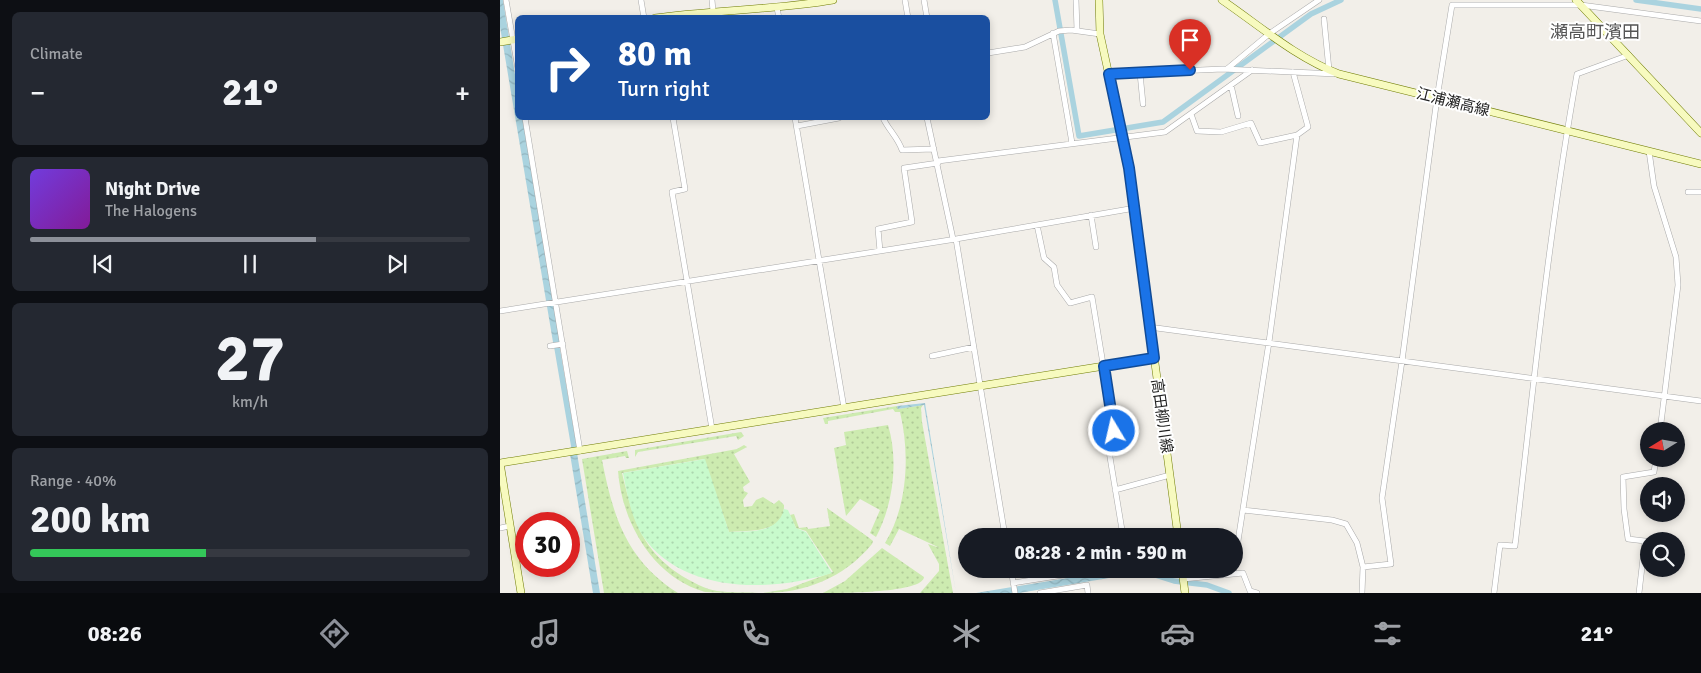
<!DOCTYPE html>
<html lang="en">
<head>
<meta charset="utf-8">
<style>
  :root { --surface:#171b24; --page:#242831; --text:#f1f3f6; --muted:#9ea1a6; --line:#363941; --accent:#8c9099 }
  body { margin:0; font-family:Signika,"Noto Sans JP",sans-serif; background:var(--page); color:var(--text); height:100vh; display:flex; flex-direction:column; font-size:19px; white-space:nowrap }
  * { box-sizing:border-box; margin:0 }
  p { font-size:16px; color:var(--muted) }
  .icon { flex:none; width:28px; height:28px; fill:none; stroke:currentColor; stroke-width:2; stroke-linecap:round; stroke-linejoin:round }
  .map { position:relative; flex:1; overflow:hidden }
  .drawer { display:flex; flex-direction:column; gap:12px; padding:12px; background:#0d0f14; width:500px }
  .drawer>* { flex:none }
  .guide { position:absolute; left:15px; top:15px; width:475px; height:105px; border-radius:8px; box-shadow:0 2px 8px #0003; background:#1a4fa0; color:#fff; overflow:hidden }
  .needle { width:32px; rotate:259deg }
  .controls { position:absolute; left:1140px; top:422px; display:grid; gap:10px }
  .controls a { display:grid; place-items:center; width:45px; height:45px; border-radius:50%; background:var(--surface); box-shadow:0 2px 8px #0003; font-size:25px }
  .speed { position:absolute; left:15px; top:512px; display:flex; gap:10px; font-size:25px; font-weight:700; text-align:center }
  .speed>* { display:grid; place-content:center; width:65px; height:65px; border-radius:50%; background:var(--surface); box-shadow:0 2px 8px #0003; line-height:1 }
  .speed .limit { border:8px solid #d22; background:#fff; color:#111 }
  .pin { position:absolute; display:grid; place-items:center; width:42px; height:42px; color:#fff; margin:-51px -21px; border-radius:50% 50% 50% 0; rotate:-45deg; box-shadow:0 0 5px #0007 }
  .pin .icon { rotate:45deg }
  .me { position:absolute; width:55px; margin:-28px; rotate:351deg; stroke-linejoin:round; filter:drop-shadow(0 0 4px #0008) }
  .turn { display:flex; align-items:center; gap:18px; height:105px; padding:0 20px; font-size:22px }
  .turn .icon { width:65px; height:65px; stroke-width:2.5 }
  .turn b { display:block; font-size:35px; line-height:42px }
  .big { font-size:38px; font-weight:800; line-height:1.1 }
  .drawer .widget { flex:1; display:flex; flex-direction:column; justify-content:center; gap:8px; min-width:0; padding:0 18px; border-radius:8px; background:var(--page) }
  .drawer .dial { align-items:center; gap:0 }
  .dial b { font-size:65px; line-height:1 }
  .song { display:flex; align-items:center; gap:15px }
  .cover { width:60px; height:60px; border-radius:8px; background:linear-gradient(135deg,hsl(260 70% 55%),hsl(290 70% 35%)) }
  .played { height:5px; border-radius:2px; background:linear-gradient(90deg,var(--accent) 65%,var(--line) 65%) }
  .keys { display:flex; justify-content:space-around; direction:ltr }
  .heat { display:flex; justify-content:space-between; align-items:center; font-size:28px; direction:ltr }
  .charge { height:8px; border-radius:4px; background:linear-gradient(90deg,#34c759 40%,var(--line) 0) }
  .trip { position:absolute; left:458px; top:528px; width:285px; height:50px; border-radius:25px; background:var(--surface); box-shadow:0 2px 8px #0003; font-weight:800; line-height:50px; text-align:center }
  .menu { display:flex; height:80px; justify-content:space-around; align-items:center; background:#090b0e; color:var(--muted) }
  .menu .icon { width:35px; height:35px }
  .menu .current { color:var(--accent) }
  .menu b { font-size:22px; color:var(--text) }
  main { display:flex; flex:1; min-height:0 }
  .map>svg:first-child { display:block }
  .grass { fill:url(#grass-dots) }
  .park { fill:url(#park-dots) }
  .water { fill:url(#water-waves) }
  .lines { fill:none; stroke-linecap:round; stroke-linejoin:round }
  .canal { stroke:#aad3df; stroke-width:5.5 }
  .street-casing { stroke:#a9a9a9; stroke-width:6 }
  .secondary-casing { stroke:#707d05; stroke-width:8 }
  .street { stroke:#fff; stroke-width:5 }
  .secondary { stroke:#f7fabf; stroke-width:7 }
  .route-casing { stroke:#114b97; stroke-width:12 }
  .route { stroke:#1a73e8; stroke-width:9 }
  .labels { text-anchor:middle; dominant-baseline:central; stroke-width:4; stroke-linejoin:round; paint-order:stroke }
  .street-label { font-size:15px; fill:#222; stroke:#fff }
  .quarter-label { font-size:18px; fill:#555; stroke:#fff }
</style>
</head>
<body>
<main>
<section class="drawer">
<div class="widget"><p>Climate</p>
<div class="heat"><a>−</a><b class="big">21°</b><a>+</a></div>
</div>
<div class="widget">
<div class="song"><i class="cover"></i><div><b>Night Drive</b><p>The Halogens</p></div></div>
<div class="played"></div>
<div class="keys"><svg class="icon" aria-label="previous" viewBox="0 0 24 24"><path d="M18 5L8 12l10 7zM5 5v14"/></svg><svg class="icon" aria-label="pause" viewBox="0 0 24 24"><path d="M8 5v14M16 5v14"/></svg><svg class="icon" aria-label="next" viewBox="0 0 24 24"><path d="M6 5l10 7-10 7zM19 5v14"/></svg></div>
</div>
<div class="widget dial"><b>27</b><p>km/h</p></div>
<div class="widget"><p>Range · 40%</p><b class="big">200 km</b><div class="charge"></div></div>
</section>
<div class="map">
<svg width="1201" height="593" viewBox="0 0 1201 593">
  <defs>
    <pattern id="grass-dots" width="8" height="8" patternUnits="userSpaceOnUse" patternTransform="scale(1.25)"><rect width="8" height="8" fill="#cdebb0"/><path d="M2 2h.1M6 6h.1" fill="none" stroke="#b0c997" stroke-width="1.8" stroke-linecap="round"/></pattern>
    <pattern id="park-dots" width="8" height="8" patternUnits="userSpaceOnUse" patternTransform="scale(1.25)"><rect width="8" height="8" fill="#c8facc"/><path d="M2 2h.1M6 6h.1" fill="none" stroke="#acd6af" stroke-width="1.8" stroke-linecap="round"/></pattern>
    <pattern id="water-waves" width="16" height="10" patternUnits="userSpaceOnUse" patternTransform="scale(1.25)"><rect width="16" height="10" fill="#aad3df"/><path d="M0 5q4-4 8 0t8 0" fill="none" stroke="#92b5bf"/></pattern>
  </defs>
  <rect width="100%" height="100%" fill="#f2efe9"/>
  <path class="grass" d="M423 405 421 408 422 422 453 593H420L439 571V564L428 544 440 548 399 529 390 546 385 543C408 506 410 453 400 412H395L393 409 328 421V424H325L323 418 397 406 398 409Z
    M388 425C399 461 393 505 376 537L370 533 380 510 360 499 346 516 334 448 346 445 344 432Z
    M241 432 244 436 238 440 236 436 138 452 135 457V450Z
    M244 445 247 447 234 454 250 482 243 487 244 491 248 493 243 500 244 507 252 506 256 500 263 497 274 504 279 500 284 505C285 534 249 530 229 532L204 459 122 473C133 518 140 549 182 576 192 582 205 589 217 591 231 593 245 592 259 593 243 593 221 593 205 592 153 577 122 523 118 471L237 449Z
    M127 451 129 458H126L125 456 102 460C113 516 126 560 178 593H104L82 459Z
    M327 508 368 537 373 541 372 544C344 578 305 593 263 593L287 589 333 572 306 531 296 528 290 515 294 514 299 528 307 527 308 529 330 526Z
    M382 548 424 577C423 593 341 593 323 593L345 581Z"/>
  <path class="park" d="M205 459 229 532C250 531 278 534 284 509L288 510 296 528 306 532 332 573C268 593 181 593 142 535 131 516 127 494 123 473Z"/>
  <path class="water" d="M0 0H3L17 87 18 118H23L59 337V347L54 348 0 27Z
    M425 403 456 593 424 405 398 409 397 406Z
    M76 447 100 593H93L69 448Z
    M622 569H642L641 572 627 575 519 593H476Z"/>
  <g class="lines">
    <path class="canal" d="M555 0 579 136 663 122 811 14 841 0
      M1136 0 1201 9
      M56 342 75 453
      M636 569 674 581 707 585 729 593"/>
    <defs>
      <path id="street" d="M6 0 18 69
        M141 0 144 18
        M212 0 213 11
        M405 0 408 18
        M424 0 427 18
        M576 0 577 30
        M277 8 279 18
        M824 19 829 70
        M553 33 572 143
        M488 53 525 47 559 31 571 30 600 34
        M727 69 769 34 819 0
        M640 73 643 104
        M609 74 723 69 836 74
        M731 85 738 116
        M691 114 697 131 721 132 751 123 760 143 797 135 808 127 793 72
        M25 118 80 451
        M173 118 185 189 172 192 212 429
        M295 118 344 408
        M383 118C388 129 398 138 402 150L434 149
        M427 118 453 239
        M297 126 339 118
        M1149 151 1154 186 1176 257 1178 285 1160 431
        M438 161 665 132 752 70
        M1188 192H1201
        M591 215 596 247
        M537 225 544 258 554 267 557 285 570 303 592 297 614 431 606 433 623 536
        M456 239 505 536
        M380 251 378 229 412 222 404 168 438 163
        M0 311 456 239 635 208
        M649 327 1201 401
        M50 346 63 344
        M432 356 474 347
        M615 490 670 475
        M743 510 832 520 846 524 857 543 863 567
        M0 528 10 526
        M511 569 515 593
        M733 573 769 342 797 135
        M683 579 743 573 750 591 757 593
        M513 583 602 569
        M540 593 587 585 588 593
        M862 593 863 567 891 564 882 498 902 361 937 98 952 5H1081L1201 21
        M994 593 1000 545 1015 546C1033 389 1049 230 1077 74L1129 55
        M1139 593 1145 541 1128 539 1124 509 1123 477 1154 472 1156 459"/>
      <path id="secondary" d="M599 0 600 34 629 168 678 536
        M722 0C760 26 795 57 839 74L1201 164
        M1076 0 1201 133
        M155 18C214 10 274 10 333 0
        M0 42 18 39
        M0 463 654 358
        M0 463 21 593
        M682 569 685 593"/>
    </defs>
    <use href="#street" class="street-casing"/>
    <use href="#secondary" class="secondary-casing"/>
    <use href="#street" class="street"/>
    <use href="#secondary" class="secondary"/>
  </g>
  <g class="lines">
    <defs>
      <path id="route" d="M614 431 604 366 654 358 629 168 609 74 690 70"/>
    </defs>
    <use href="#route" class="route-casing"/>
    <use href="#route" class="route"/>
  </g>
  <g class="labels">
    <g class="street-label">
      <text transform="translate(953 102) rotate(14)">江浦瀬高線</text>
      <text transform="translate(662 416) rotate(82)">高田柳川線</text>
    </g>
    <g class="quarter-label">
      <text x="1095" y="32">瀬高町濱田</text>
    </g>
  </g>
</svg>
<div class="controls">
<a><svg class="needle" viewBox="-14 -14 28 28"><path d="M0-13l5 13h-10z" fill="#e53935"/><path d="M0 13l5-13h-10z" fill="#9ea1a6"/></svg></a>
<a><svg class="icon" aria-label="sound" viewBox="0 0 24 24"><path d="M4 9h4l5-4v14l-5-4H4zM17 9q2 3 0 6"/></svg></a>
<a><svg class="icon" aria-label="search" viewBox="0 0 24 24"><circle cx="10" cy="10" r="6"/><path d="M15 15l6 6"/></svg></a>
</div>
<div class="speed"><div class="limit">30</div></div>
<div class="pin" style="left:690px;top:70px;background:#d93025"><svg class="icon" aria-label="arrive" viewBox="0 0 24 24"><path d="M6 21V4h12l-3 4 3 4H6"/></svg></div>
<svg class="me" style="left:614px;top:431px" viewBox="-20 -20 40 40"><circle r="17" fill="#1a73e8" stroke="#fff" stroke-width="3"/><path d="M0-11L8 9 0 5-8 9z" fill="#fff"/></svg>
<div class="trip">08:28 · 2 min · 590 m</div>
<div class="guide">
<div class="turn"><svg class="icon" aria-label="right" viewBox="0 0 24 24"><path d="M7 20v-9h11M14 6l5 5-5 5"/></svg><div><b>80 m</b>Turn right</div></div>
</div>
</div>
</main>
<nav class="menu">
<b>08:26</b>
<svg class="icon current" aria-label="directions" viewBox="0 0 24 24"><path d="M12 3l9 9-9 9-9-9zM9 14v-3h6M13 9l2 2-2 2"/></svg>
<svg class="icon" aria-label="music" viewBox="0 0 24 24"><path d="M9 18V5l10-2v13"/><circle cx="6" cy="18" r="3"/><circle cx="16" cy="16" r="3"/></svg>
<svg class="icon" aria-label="phone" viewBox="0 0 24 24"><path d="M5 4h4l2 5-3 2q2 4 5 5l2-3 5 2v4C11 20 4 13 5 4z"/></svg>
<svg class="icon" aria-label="climate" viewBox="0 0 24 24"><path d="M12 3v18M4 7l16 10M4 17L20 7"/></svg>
<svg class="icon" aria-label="car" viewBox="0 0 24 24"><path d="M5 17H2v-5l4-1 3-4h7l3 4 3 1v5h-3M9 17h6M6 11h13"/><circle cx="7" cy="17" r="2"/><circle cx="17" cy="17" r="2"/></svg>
<svg class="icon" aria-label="filters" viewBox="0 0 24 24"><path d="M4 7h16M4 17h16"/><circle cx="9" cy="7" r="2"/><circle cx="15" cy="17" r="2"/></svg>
<b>21°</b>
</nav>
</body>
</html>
